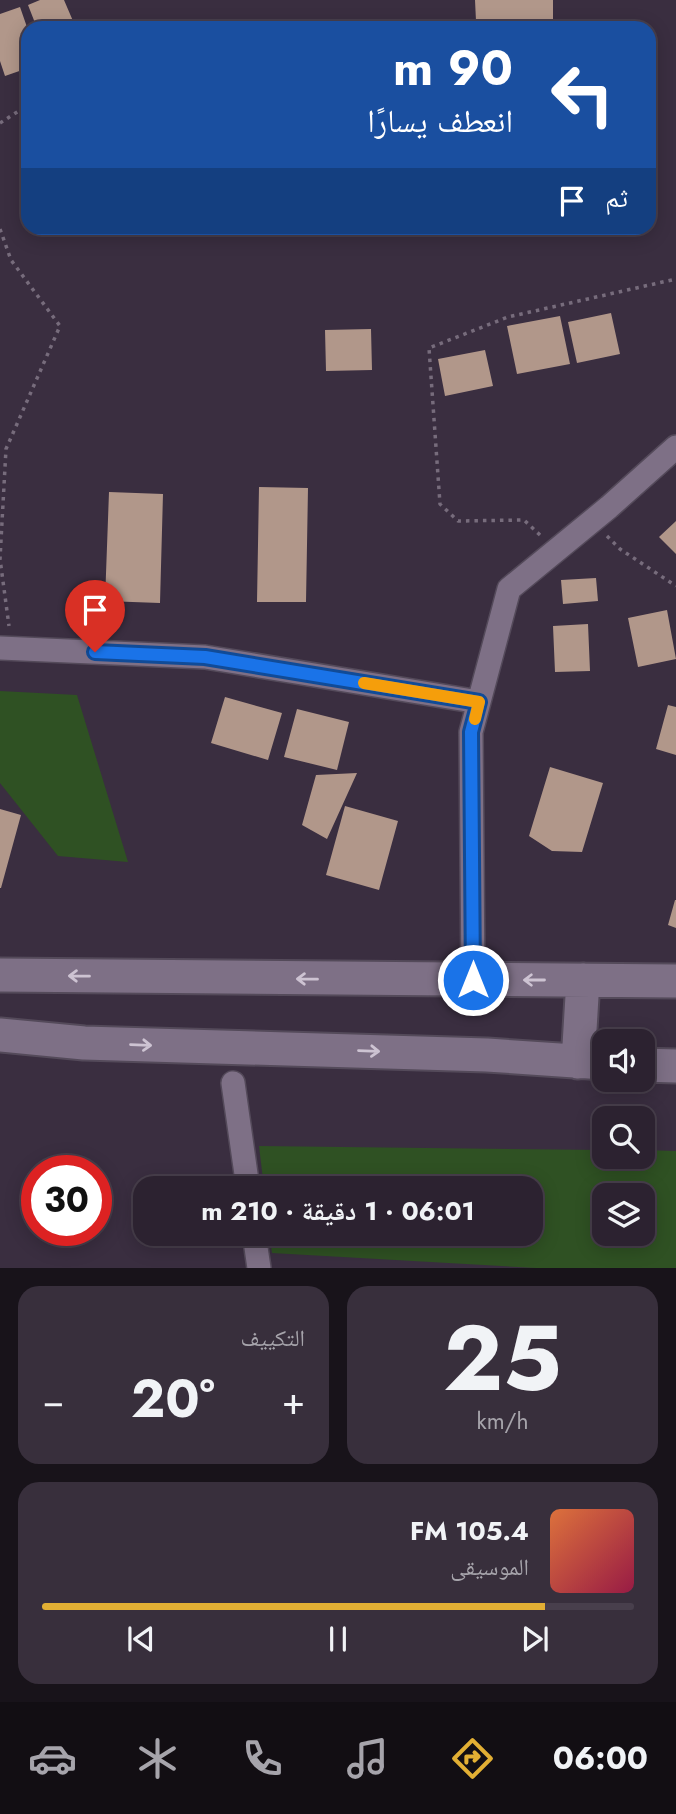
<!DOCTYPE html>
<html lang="ar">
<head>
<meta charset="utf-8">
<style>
  :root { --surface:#2c2230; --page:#382f3c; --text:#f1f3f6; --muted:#a6a4ab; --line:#483f4c; --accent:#e2af34 }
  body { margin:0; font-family:Jost,"Noto Naskh Arabic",sans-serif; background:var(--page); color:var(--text); direction:rtl; height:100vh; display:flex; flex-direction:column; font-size:26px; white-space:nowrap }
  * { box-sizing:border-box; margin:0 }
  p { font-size:23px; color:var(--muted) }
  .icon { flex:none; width:38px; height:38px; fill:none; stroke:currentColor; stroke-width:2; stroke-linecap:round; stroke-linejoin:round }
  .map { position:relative; height:1268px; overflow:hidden; direction:ltr }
  .details { display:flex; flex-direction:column; gap:18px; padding:18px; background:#18131a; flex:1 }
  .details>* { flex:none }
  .top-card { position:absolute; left:21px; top:21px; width:635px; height:214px; border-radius:21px; box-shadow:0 4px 18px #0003,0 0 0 2px var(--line); direction:rtl; background:#1a4fa0; color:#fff; overflow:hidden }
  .controls { position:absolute; left:592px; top:1029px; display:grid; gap:14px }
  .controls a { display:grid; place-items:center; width:63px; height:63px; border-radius:14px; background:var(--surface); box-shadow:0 4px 18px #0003,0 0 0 2px var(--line); font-size:35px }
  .speed { position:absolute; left:21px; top:1155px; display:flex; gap:14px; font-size:35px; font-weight:700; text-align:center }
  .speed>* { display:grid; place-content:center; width:91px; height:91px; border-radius:50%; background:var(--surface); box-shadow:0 4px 18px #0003,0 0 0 2px var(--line); line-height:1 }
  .speed .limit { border:10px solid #d22; background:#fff; color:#111 }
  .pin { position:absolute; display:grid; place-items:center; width:60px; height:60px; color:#fff; margin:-72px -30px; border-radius:50% 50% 50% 0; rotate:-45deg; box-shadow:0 0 7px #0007 }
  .pin .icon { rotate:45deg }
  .me { position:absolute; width:77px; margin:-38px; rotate:0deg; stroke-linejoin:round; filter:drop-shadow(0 0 5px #0008) }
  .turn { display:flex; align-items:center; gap:24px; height:147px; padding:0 28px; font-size:32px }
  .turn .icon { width:91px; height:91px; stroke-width:2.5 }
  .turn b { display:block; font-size:49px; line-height:60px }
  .then { display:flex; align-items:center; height:66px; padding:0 28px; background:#0003; gap:14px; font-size:26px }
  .big { font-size:52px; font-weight:700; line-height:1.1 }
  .details .widget { flex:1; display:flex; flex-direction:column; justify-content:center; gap:10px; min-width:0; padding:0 24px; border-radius:21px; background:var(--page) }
  .details .dial { align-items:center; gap:0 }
  .dial b { font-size:91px; line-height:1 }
  .song { display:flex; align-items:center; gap:21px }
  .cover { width:84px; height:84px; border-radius:10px; background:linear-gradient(135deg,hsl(20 70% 55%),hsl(340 70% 35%)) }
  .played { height:7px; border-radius:4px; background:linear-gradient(90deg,var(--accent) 85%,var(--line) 85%) }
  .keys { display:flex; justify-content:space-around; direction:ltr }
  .heat { display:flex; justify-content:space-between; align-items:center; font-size:38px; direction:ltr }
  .details .tiles { flex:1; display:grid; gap:18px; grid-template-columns:1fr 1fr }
  .widget:last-child { grid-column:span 2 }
  .trip { position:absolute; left:133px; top:1176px; width:410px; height:70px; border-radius:21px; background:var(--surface); box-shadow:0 4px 18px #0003,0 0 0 2px var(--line); font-weight:700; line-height:70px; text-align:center; direction:rtl }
  .dock { display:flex; height:112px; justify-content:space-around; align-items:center; background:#120e13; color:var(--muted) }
  .dock .icon { width:49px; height:49px }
  .dock .on { color:var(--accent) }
  .dock b { font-size:32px; color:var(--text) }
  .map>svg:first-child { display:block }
  .green { fill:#2f5123; fill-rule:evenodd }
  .building { fill:#b1978a }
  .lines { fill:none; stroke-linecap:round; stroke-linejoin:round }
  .minor-casing { stroke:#544a5a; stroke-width:26 }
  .secondary-casing { stroke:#544a5a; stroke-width:37 }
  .path { stroke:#776c7c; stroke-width:3.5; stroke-dasharray:3.5 5; stroke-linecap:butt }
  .minor { stroke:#7e7086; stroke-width:23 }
  .secondary { stroke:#7e7086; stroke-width:33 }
  .oneway { stroke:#cdc3d2 }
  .route-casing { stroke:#114b97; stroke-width:18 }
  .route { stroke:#1a73e8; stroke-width:12 }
  .slow { stroke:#f59e0b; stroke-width:12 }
</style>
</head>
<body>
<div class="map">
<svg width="676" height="1268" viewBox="0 0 676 1268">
  <rect width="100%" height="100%" fill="#3a2e40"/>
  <path class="green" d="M0 691 77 695 128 862 58 856 0 783Z
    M259 1146 604 1150V1157H642V1150L676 1151V1268H536L272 1253 269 1234H530V1188H264ZM604 1195H642V1234H604Z"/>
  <path class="building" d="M40 0H64L76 28H37L28 5Z
    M475 0H553V19L476 21Z
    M20 7 28 30V68L5 76 0 61V14Z
    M611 313 620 354 577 363 568 322Z
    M560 316 570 364 517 374 507 326Z
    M371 329 372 370 326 371 325 330Z
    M485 350 493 386 445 396 438 359Z
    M259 487 308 488 306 602H257Z
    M109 492 163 494 160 603 105 601Z
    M676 521V554L659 537Z
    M596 578 598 601 563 604 561 580Z
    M667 610 676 659 638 667 628 618Z
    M588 624 590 671 555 672 553 626Z
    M225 697 282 713 268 760 211 743Z
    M668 705 676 707V755L656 749Z
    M297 709 349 722 337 770 284 757Z
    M550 767 603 783 582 852 552 851 529 836Z
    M357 773 327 839 302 825 316 775Z
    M345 806 398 821 379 890 326 875Z
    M0 809 21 815 1 888H0Z
    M675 900H676V928L668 925Z"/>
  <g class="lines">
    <defs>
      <path id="minor" d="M0 648 205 657 479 702
        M473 980 471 732 509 589 609 507 676 447
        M233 1083 248 1188
        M254 1234 259 1268"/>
      <path id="secondary" d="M0 975 676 981
        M0 1035 84 1043 487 1055 604 1063
        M578 1062 583 980
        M642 1065 676 1066"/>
    </defs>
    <use href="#minor" class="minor-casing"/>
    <use href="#secondary" class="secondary-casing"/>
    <path class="path" d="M0 123 28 105
      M0 229 11 260 60 326 6 449 0 559 9 626
      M540 535 524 520 458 521 440 504 429 348 508 317 676 279
      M607 536 620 549 676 586"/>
    <use href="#minor" class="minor"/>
    <use href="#secondary" class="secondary"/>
  </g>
  <defs><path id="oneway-shaft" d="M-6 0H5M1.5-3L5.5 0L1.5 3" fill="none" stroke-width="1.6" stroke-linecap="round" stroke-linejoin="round" transform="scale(1.75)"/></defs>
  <g class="oneway">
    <use href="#oneway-shaft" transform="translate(79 976) rotate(-179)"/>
    <use href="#oneway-shaft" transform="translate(307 979) rotate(-179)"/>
    <use href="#oneway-shaft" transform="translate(534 980) rotate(180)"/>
    <use href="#oneway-shaft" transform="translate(141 1045) rotate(2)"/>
    <use href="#oneway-shaft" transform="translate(369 1051) rotate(2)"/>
  </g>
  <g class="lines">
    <defs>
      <path id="route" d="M95 652 205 657 479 702 471 732 473 980"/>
    </defs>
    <use href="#route" class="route-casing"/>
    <use href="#route" class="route"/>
    <path class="slow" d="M364 683 479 702 475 719"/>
  </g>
</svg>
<div class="controls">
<a><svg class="icon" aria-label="sound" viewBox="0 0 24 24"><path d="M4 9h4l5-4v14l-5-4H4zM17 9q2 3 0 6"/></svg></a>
<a><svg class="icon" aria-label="search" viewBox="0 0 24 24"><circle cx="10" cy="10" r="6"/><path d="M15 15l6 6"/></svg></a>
<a><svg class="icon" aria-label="layers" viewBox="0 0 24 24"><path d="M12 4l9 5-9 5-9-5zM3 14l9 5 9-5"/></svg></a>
</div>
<div class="speed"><div class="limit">30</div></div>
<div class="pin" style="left:95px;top:652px;background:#d93025"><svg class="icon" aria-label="arrive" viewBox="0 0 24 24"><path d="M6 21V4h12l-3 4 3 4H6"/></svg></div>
<svg class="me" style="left:473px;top:980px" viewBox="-20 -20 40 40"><circle r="17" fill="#1a73e8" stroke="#fff" stroke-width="3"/><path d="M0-11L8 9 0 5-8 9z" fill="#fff"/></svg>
<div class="trip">06:01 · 1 دقيقة · 210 m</div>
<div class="top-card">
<div class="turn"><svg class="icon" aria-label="left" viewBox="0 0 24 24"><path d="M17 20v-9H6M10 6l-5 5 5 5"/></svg><div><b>90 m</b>انعطف يسارًا</div></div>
<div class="then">ثم<svg class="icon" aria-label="arrive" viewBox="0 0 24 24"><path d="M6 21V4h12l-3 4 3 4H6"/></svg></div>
</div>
</div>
<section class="details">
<div class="tiles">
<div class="widget dial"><b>25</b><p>km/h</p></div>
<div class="widget"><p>التكييف</p>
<div class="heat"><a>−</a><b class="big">20°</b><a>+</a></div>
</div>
<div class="widget">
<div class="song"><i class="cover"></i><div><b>105.4 FM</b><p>الموسيقى</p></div></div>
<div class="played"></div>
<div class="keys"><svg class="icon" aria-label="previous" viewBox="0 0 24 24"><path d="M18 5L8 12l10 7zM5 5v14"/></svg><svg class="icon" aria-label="pause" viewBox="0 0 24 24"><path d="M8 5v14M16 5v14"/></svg><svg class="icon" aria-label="next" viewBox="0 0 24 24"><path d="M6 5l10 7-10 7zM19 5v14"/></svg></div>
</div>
</div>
</section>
<nav class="dock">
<b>06:00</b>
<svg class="icon on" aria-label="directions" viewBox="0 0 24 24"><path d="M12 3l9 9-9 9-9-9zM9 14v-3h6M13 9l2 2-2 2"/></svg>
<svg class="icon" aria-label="music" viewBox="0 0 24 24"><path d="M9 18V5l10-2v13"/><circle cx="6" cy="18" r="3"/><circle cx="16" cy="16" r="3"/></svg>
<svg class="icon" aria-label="phone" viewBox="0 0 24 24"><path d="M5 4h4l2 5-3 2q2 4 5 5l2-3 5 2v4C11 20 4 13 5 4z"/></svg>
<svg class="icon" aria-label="climate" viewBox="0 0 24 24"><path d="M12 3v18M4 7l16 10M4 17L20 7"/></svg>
<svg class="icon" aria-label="car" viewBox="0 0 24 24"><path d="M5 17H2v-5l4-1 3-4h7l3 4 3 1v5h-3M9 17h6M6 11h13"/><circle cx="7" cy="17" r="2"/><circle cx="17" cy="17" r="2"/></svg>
</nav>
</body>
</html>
